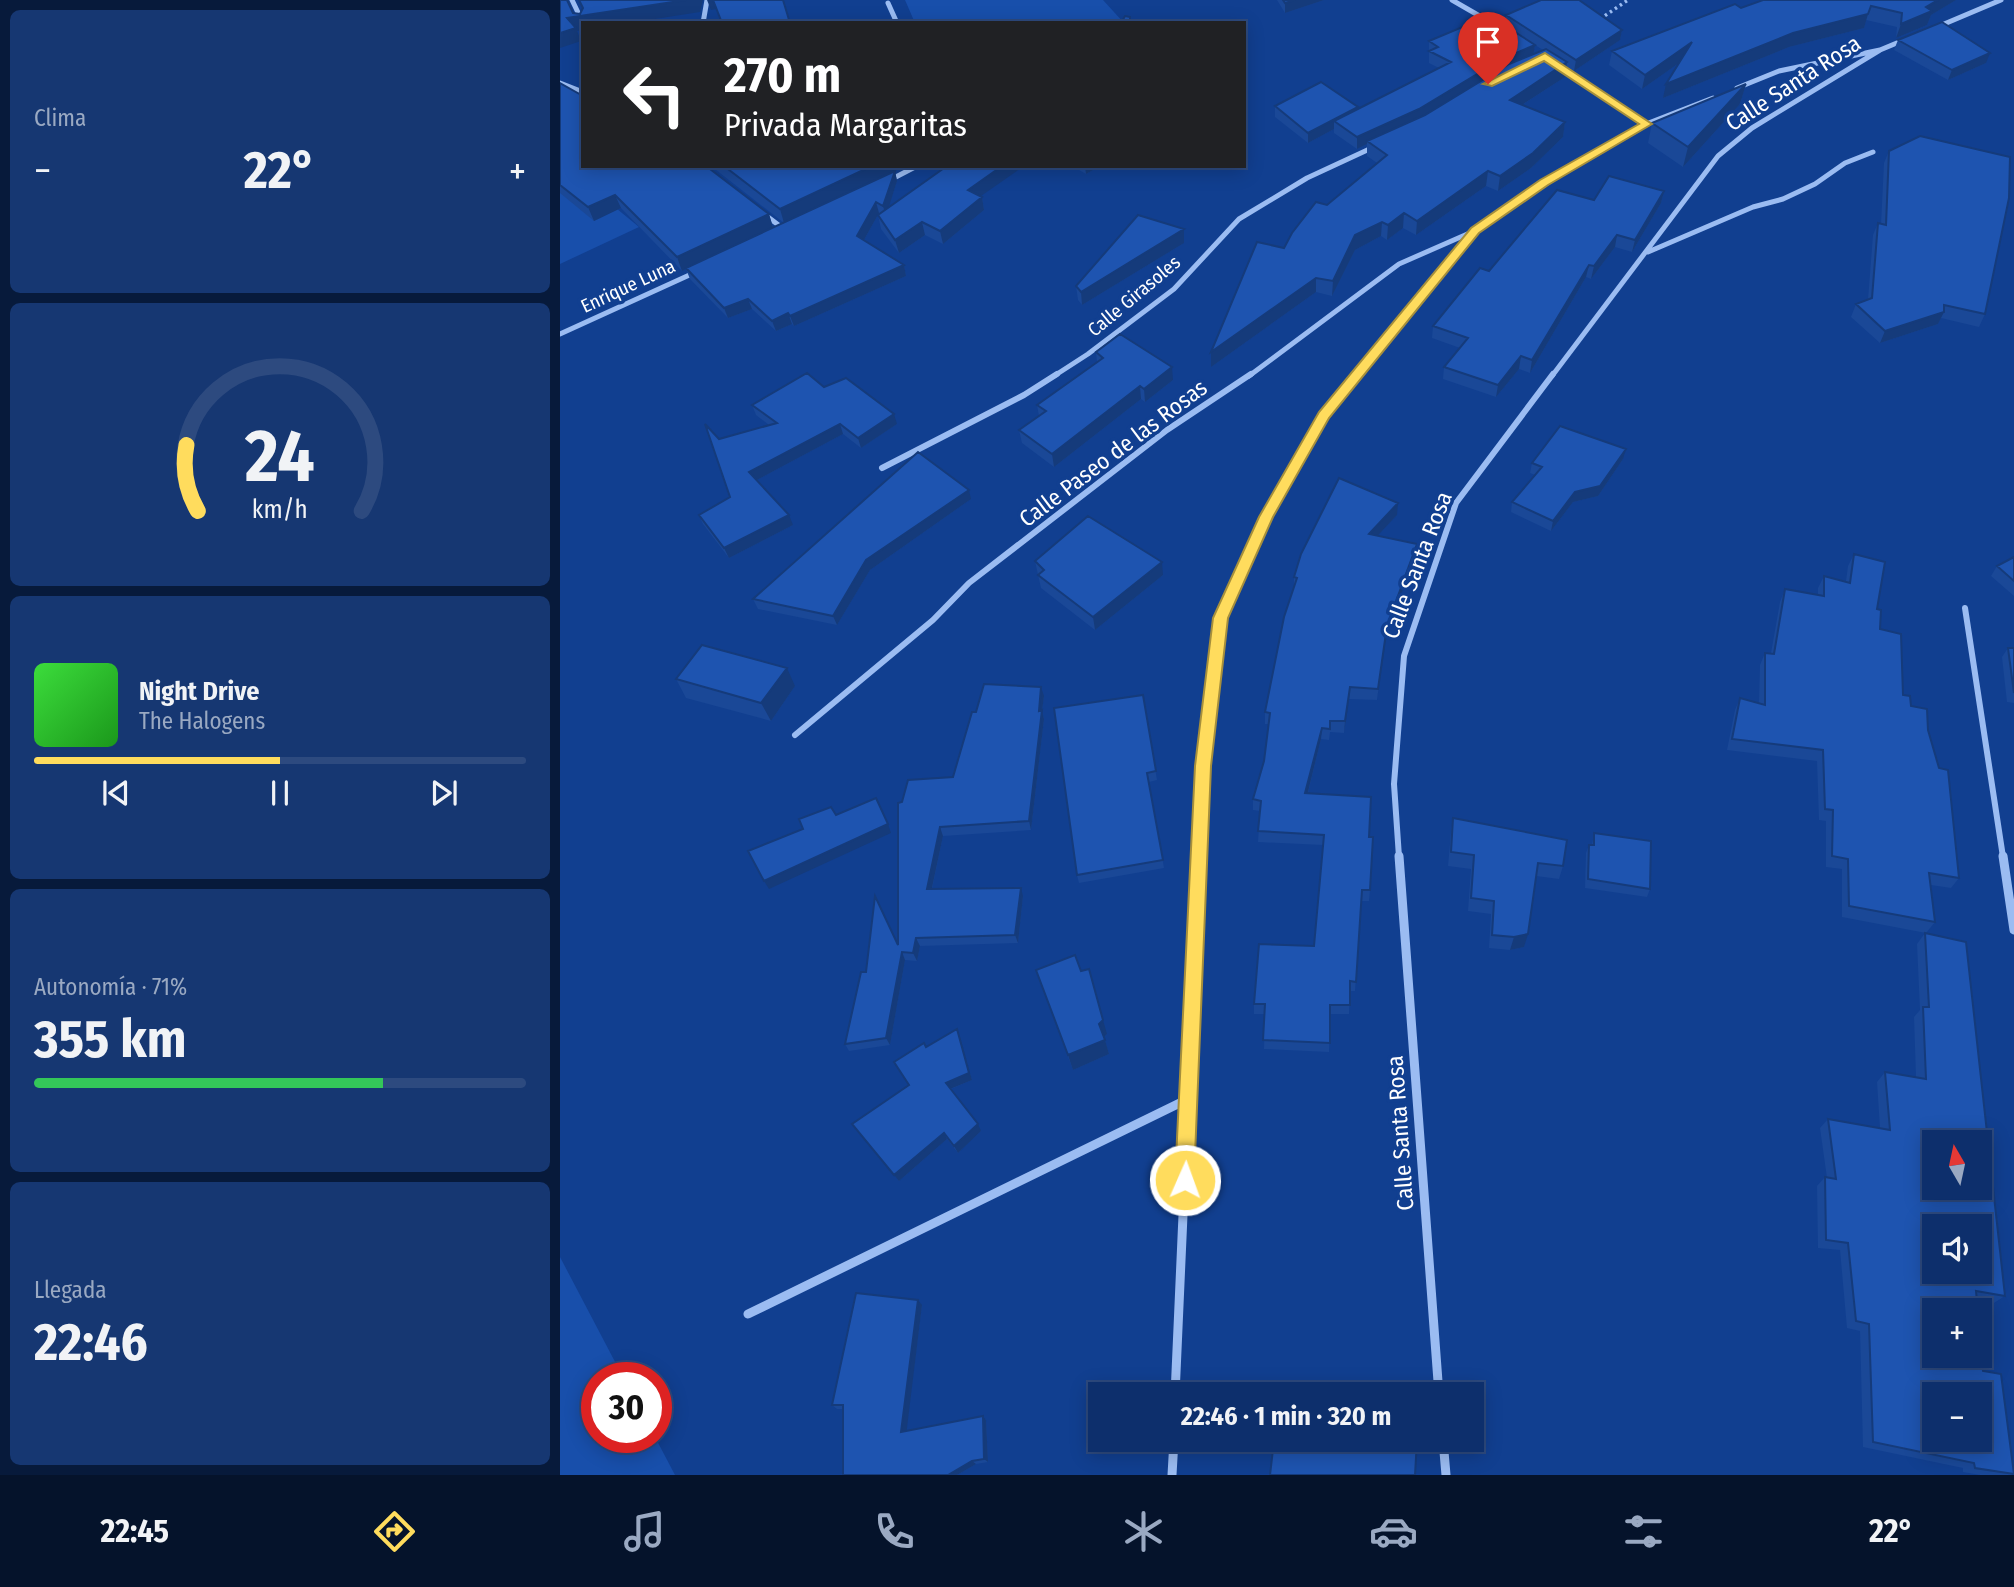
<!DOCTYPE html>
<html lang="es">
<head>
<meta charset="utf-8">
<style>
  :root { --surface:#0d2f6c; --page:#163772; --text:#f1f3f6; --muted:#9aa9c2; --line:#2d4a7f; --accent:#ffdc5d }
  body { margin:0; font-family:"Fira Sans Condensed",sans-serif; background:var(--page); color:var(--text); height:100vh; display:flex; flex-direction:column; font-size:26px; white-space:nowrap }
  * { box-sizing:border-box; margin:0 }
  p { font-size:23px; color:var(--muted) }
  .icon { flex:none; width:38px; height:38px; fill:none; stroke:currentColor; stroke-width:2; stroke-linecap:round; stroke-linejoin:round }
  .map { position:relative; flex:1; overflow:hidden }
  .sheet { display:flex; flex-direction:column; gap:10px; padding:10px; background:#071a3b; width:560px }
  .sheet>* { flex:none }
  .top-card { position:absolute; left:21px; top:21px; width:665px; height:147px; border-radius:0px; box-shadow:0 4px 18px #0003,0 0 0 2px var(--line); background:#202124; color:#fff; overflow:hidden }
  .needle { width:46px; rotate:351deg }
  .tools { position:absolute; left:1362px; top:1130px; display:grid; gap:14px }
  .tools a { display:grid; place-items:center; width:70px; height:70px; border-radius:0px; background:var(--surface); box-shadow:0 4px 18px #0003,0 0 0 2px var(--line); font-size:35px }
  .speed { position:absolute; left:21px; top:1362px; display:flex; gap:14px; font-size:35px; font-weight:700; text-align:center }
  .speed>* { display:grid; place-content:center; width:91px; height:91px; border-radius:50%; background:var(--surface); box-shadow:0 4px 18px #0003,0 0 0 2px var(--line); line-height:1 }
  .speed .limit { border:10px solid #d22; background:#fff; color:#111 }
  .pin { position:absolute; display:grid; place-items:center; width:60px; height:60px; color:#fff; margin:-72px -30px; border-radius:50% 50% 50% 0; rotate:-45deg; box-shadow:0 0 7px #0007 }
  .pin .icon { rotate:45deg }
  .me { position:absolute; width:77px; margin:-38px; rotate:2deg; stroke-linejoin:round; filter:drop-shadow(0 0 5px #0008) }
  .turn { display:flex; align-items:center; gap:24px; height:147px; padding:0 28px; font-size:32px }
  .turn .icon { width:91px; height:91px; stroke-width:2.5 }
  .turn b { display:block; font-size:49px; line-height:60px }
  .big { font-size:52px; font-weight:700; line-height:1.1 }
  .sheet .widget { flex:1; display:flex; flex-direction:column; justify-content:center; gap:10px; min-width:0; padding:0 24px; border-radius:10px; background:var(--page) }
  .sheet .dial { align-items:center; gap:0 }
  .dial svg { height:182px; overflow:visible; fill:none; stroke:var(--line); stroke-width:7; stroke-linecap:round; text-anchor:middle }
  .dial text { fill:var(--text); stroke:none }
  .song { display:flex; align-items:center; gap:21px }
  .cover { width:84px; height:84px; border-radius:10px; background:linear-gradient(135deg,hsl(120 70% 55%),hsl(120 70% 35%)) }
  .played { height:7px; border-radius:4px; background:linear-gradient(90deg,var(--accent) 50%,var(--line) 50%) }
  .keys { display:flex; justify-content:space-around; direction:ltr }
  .heat { display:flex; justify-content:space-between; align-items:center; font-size:38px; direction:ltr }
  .charge { height:10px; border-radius:5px; background:linear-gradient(90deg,#34c759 71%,var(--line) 0) }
  .trip { position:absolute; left:528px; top:1382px; width:396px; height:70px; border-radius:0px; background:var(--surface); box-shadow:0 4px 18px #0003,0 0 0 2px var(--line); font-weight:700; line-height:70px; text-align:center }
  .dock { display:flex; height:112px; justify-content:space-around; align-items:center; background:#05132b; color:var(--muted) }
  .dock .icon { width:49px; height:49px }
  .dock .selected { color:var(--accent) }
  .dock b { font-size:32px; color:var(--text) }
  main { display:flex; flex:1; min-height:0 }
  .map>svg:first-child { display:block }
  .green { fill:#184fab }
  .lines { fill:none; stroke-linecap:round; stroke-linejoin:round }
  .path { stroke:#9bbcf2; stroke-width:3.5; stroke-dasharray:2.5 3.5; stroke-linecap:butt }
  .street-far2 { stroke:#9bbcf2; stroke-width:5 }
  .street-far1 { stroke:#9bbcf2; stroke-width:6 }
  .street { stroke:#9bbcf2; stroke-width:9 }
  .wall { fill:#1a4897; fill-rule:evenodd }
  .shaded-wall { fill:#153b7b }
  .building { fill:#1e54b0; stroke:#153b7b; stroke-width:2; fill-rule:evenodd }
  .route { fill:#ffdc5d; stroke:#a68f3c; stroke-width:2 }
  .labels { text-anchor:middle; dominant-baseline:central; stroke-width:7; stroke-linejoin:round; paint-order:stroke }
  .far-street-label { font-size:19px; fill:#fff; stroke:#113f90 }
  .street-label { font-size:23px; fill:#fff; stroke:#113f90 }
</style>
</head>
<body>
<main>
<section class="sheet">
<div class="widget"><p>Clima</p>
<div class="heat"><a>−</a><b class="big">22°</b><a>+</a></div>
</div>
<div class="widget dial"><svg viewBox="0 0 100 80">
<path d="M14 69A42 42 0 1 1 86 69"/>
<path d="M14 69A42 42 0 0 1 9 40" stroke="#ffdc5d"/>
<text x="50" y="56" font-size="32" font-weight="700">24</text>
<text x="50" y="72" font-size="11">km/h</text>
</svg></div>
<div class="widget">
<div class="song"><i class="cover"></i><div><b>Night Drive</b><p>The Halogens</p></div></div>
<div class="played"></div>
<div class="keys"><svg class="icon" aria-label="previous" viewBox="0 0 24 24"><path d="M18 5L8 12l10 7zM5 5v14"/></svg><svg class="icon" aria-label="pause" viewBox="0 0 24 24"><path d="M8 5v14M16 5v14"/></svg><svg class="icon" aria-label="next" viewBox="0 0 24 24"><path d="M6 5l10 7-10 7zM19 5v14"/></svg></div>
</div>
<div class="widget"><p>Autonomía · 71%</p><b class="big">355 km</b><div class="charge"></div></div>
<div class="widget"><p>Llegada</p><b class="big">22:46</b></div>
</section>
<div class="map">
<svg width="1454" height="1475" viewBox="0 0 1454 1475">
  <rect width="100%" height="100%" fill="#113f90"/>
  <path class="green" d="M345 0H543L564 23H355Z
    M0 162 79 227 0 264Z
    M0 1257 63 1377H37V1437H95L115 1475H0Z"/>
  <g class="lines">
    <path class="path" d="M1040 19 1068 0"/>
    <path class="street-far2" d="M12 0 23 23
      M892 0 937 26
      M328 3 337 23
      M143 23 147 0
      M1377 27 1441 0
      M1000 67 1086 124
      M0 83 23 92
      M1177 88 1219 71 1320 50
      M330 180 357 166
      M204 214 225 230
      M1088 252 1193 207 1223 199 1255 184 1285 163 1313 152
      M0 334 136 272
      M494 376 528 354 614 289 679 219 747 178 816 146
      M689 376 839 264 912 232
      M796 376 915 230 1035 152 1086 124 1153 98
      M992 376 1158 156 1192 128 1320 50 1344 40"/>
    <path class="street-far1" d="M322 468 464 395 497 374
      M1405 608 1443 857
      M235 735 373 620 409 583 607 430 691 374
      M639 857 643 766 661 618 706 517 764 415 797 374
      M839 857 834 784 844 656 896 503 993 374"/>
    <path class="street" d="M839 856 879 1395
      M1443 856 1454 930
      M188 1314 628 1099
      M615 1395 639 856
      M883 1440 886 1475
      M612 1475 614 1440"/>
  </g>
  <path class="wall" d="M717 0H764L725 13Z
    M1203 0H1396L1371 15 1367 25 1336 38 1337 27 1306 20 1304 28 1229 47 1103 98 1119 63 1082 89 1049 65 1052 51 1181 8Z
    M946 15 1062 30 1060 40 1014 71 1006 66 1005 77 962 105 1005 122 1003 137 971 168 938 191 926 186 856 235 843 228 827 240 821 236 795 250 772 296 756 292 651 367 724 248 767 205 817 163 807 156V144L797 149 774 133V129L748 143 715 117V106L798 109 879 68 869 63V41L924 23 945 25ZM975 45 983 50 973 54Z
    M1338 40 1426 63 1388 80 1334 50Z
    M0 83 209 214 213 227 224 223 151 166H342V167L301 187 335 171 337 181 328 208 421 196 422 197 424 210 383 244 365 235 339 253 321 229 318 215 321 213H319L304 240 344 265 346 276 234 326 232 324 216 331 192 309 168 318 130 279 126 269 122 271 61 208 34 221 0 193Z
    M1186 84 1180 104 1123 167 1088 143 1092 123Z
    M1329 151 1425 314 1419 327 1381 318 1378 324 1320 343 1291 317 1296 304 1308 300 1313 235 1318 223 1321 224 1324 163Z
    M512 166H540L526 174Z
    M1104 191 1101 203 1072 252 1055 247 1031 279 1026 277 970 373 959 369 936 397 883 379 884 367 900 348 872 338 873 326 929 271 1034 200Z
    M624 243 522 305 518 300 516 286Z
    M536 352 613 380 585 402 581 399 494 467 462 443 459 430 479 416 477 405 537 362Z
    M264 387 337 424 301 448 283 434 197 480 233 525 169 558 143 524 139 515 170 497 209 425 196 415 192 405Z
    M1063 459 1038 496 1013 502 991 531 951 512 952 502 975 475 970 473 972 463Z
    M411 499 310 570 277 625 198 609 193 599Z
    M837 515 817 536 857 544 855 556 826 638 817 700 789 699 784 733 770 732 769 740 761 739 748 793 809 837 810 890 809 901H801L795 991H790L789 1014H770L769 1052 704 1049 705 1014H694V1004L754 946 763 845 698 842 700 811 693 810V799L704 761 709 724H705V712L734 587V577Z
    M1294 554 1317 609 1320 629 1343 695 1368 730 1399 878 1391 888 1371 885 1375 922 1366 933 1282 917V869L1266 867V821L1259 820 1257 761 1167 750 1175 710 1180 698 1199 703 1200 665 1205 653H1211L1220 602 1225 589 1258 595V588L1264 576 1286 581 1288 566Z
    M1454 557V596L1431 576 1437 566Z
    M475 561 603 575 535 630 481 588Z
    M1448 648H1454V703L1447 702 1442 657Z
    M116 679 235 686 211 721 126 698Z
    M583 695 597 780 589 782 604 868 519 883 517 875Z
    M484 696 482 711 484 719 471 830 383 836 372 889 463 896 458 943 360 946 357 961 345 960 330 1045 289 1051 285 1044 306 972 338 945 342 802 393 777 416 712Z
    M893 818 1003 866 999 879 976 876 964 947 950 950 929 948 931 914 908 911 911 869 888 866 891 832Z
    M1034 833 1090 889 1087 897 1025 888 1026 853 1029 845H1032Z
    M1365 933 1445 1296 1434 1303 1417 1300 1423 1371 1454 1474 1452 1475H1420L1403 1472V1468L1303 1447 1300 1331 1287 1328 1280 1250 1258 1248 1257 1186 1265 1177 1267 1178 1260 1128 1268 1119 1320 1128 1317 1082 1325 1072 1356 1077 1354 1017 1360 1010 1357 944Z
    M476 970 547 1034 544 1037 549 1054 513 1070Z
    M397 1029 400 1037 412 1080 391 1089 421 1131 398 1153 387 1139 339 1181 292 1124 349 1086 366 1047Z
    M362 1305 346 1431 423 1416 426 1420 428 1462 416 1464 397 1475H283V1409H277L272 1405Z"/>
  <path class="shaded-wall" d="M126 0H143L140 12 69 23H23V30L17 31 21 41 0 48V33L7 18Z
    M147 0H153L156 9 151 10Z
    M735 0H764L725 13V3Z
    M1378 0H1396L1371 15 1367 25 1336 38 1341 24Z
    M1308 14 1304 28 1229 47 1103 98 1106 84 1233 33Z
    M1062 30 1060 40 1014 71 1016 60Z
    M1132 42 1129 56 1082 89 1085 75Z
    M975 45 973 56 859 120 807 141V144L797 149V137L944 58Z
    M1430 53 1426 63 1388 80 1392 70Z
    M1007 62 1005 77 948 114 950 100Z
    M1186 84 1180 104 1123 167 1128 147Z
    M798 107V117L774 121V129L748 143V133Z
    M1005 122 1003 137 971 168 938 191 940 176Z
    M312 166H342V167L224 223 220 209Z
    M442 166H464L411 203 408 190Z
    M525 166H540L526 174Z
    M335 171 337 181 326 216 323 206Z
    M928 171 926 186 856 235 857 221Z
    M1104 191 1101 203 1072 252 1075 240Z
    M55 195 61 208 34 221 28 207Z
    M422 197 424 210 383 244 380 231Z
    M316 202 319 213 300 247 297 236Z
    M844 213 843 228 827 240 828 225Z
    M209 214 213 228 122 271 117 257Z
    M362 222 365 235 339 253 335 240Z
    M822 222 821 236 795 250 772 296 773 281 795 235Z
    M624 229V243L522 305 521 292Z
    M1057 235 1055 247 1031 279 1034 266Z
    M344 265 346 276 234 326 230 316Z
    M1029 265 1026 277 970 373 972 360Z
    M756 278V292L651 367V352Z
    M188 299 192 309 168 318 164 308Z
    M1384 312 1378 324 1320 343 1325 331Z
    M228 313 232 324 216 331 212 321Z
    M961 356 959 369 936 397 938 385Z
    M612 367 613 380 585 402 584 389Z
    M580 386 581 399 494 467 492 454Z
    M334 414 337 424 301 448 298 438Z
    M280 424 283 434 193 482 189 472Z
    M1066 449 1063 459 1038 496 1013 502 991 531 993 521 1015 492Z
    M409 490 411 499 310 570 277 625 273 616 306 560Z
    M838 503 837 515 808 546 809 534Z
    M229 515 233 525 169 558 164 548Z
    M857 544 855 556 826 638 817 700 827 626Z
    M602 562 603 575 535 630 533 617Z
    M227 668 235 686 211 721 201 703Z
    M481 687 484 696 482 711 484 719 471 830 469 821Z
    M790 687 789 699 784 733 785 721Z
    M762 728 761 739 745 804V793Z
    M328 824 331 833 209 889 204 881Z
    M380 827 383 836 370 897 367 889Z
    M461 888 463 896 458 943 455 935Z
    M968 934 964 947 950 950 954 937Z
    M356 938 360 946 357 961 353 953Z
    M342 952 345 960 330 1045 326 1038Z
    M543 1020 547 1034 542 1039 539 1024Z
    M397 1029 400 1037 412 1080 390 1089 386 1083Z
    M545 1040 549 1054 513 1070 508 1055Z
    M418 1124 421 1131 398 1153 394 1146Z
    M384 1133 387 1139 339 1181 334 1175Z
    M358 1300 362 1305 346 1436 341 1432Z
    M423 1416 426 1420 428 1462 424 1459Z
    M412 1461 416 1464 397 1475H388Z"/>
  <path class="building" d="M0 0H7L13 13 20 14 23 8 19 0H126L7 18 16 28 0 33Z
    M153 0H223L230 23H162Z
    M723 0H735L725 3Z
    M981 0H1019L1062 30 1016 60 946 15Z
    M1203 0H1378L1366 7 1372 11 1341 24 1342 13 1311 6 1308 14 1233 33 1106 84 1132 42 1085 75 1052 51 1175 4 1181 8Z
    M565 16 570 17V23H561Z
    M935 19 975 45 944 58 859 109 797 137 774 121 891 62 869 51 878 47 869 41 919 20 924 23Z
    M1382 22 1430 53 1392 70 1338 40Z
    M986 49 1007 62 950 100 1005 122 973 153 940 176 928 171 857 221 844 213 828 225 822 222 795 235 773 281 756 278 651 352 697 242 724 248 732 233 756 202 767 205 827 155 807 141 865 115 949 64Z
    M761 82 798 107 748 133 715 106Z
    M0 83 23 96V166H146L209 214 117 257 55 195 28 207 0 185Z
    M1186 84 1128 147 1092 123Z
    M1360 136 1450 157 1449 198 1425 314 1384 305V312L1325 331 1296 304 1312 298 1318 223 1326 225 1329 151Z
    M164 166H312L220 209Z
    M387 166H442L408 190 422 197 380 231 362 222 335 240 318 215Z
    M335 171 323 206 316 202 297 236 344 265 230 316 228 313 212 321 188 299 164 308 126 268Z
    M1049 176 1104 191 1075 240 1057 235 1034 266 1029 265 972 360 961 356 938 385 884 367 908 338 873 326 920 268 929 271 997 190 1034 200Z
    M578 215 624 229 521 292 516 286Z
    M560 334 612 367 584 389 580 386 492 454 459 430 486 411 477 405 543 358 536 352Z
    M247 373 264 387 286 378 334 414 298 438 280 424 189 472 229 515 164 548 139 515 170 497 145 424 159 439 217 423 192 405Z
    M1000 426 1066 449 1040 486 1015 492 993 521 952 502 982 467 972 463Z
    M358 452 409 490 306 560 273 616 193 599Z
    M779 478 838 503 809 534 857 544 827 626 818 689 790 687 785 721H770V729L762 728 745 793 811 797 809 837H813L810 890H802L796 982 790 981V1005H770V1043L703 1040 705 1004H694L699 944 754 946 764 835 698 831 701 801 693 799 704 761 710 713 705 712 724 617 737 578 734 577 741 554Z
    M528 516 602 562 533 617 478 575 484 570 475 561Z
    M1294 554 1325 562 1317 609 1321 610 1320 629 1341 634 1343 695 1350 696 1351 706 1367 709 1368 730 1379 768 1388 770 1399 878 1369 873 1375 922 1289 906 1288 859 1272 856 1273 810 1265 809 1263 750 1172 739 1180 698 1205 705V653L1214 654 1225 589 1264 596V576L1290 583Z
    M1454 557V581L1437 566Z
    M142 645 227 668 201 703 116 679Z
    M1448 648H1454V693Z
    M424 684 481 687 479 711 482 710 469 821 380 827 367 889 461 888 455 935 356 938 353 953 342 952 326 1038 285 1044 301 972H306L315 896 338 945V803L342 802 348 780 393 777 412 712H416Z
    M583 695 596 771 587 773 603 860 517 875 494 708Z
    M316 798 328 824 204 881 188 851 243 829 239 819 271 807 276 815Z
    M893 818 1007 840 1003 866 978 863 968 934 954 937 932 935 934 901 911 898 914 855 891 852Z
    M1034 833 1091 841 1090 889 1028 879 1029 845H1034Z
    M1365 933 1406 942 1445 1296 1416 1291 1418 1311H1374V1356H1419V1331L1423 1371 1441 1374 1454 1474 1415 1468 1414 1463 1313 1442 1309 1324 1296 1321 1288 1243 1266 1240 1265 1177 1276 1179 1268 1119 1330 1130 1325 1072 1366 1079 1363 1007H1369ZM1374 1143H1419V1188H1374ZM1374 1227H1419V1272H1374ZM1374 1395H1419V1440H1374Z
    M515 955 521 971 529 969 543 1020 539 1024 545 1040 508 1055 476 970Z
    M397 1029 409 1073 386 1083 418 1124 394 1146 384 1133 334 1175 292 1124 349 1085 334 1062 364 1043 366 1047Z
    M296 1293 358 1300 341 1432 423 1416 424 1459 412 1461 388 1475H283V1405H272Z
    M717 1440H857L855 1475H710L714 1441Z"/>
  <path class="route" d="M985 53 1092 124 988 185 919 233 769 418 713 517 668 618 651 766 634 1180 631 1186 625 1189 618 1186 615 1180 635 766 653 618 699 517 759 412 911 228 980 180 1079 124 984 61 932 86 923 84Z"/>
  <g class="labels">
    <g class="far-street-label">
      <text transform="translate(68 286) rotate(-25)">Enrique Luna</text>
      <text transform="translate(574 296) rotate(-40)">Calle Girasoles</text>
    </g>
    <g class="street-label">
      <text transform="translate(1233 83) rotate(-33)">Calle Santa Rosa</text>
      <text transform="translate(553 453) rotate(-37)">Calle Paseo de las Rosas</text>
      <text transform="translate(857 565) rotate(-69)">Calle Santa Rosa</text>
      <text transform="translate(840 1133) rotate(-94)">Calle Santa Rosa</text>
    </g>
  </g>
</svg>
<div class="tools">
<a><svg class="needle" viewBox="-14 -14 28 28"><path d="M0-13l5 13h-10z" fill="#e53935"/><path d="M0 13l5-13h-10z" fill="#9aa9c2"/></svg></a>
<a><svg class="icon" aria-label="sound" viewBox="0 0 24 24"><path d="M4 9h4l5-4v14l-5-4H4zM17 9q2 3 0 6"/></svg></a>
<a>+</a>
<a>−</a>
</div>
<div class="speed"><div class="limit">30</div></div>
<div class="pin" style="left:928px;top:84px;background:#d93025"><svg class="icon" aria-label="arrive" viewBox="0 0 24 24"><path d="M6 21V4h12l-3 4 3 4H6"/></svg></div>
<svg class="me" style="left:625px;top:1180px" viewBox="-20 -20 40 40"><circle r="17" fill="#ffdc5d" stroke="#fff" stroke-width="3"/><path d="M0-11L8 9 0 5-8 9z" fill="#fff"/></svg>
<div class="trip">22:46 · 1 min · 320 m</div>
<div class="top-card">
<div class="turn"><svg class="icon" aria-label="left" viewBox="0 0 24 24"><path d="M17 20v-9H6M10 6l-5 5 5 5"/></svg><div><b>270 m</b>Privada Margaritas</div></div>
</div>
</div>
</main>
<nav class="dock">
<b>22:45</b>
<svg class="icon selected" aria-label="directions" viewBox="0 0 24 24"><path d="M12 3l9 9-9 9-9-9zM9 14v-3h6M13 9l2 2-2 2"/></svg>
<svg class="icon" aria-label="music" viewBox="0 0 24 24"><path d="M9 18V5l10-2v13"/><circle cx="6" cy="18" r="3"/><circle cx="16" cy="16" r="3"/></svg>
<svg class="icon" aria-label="phone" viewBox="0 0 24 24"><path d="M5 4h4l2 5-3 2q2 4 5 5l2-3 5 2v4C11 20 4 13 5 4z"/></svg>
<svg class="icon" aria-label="climate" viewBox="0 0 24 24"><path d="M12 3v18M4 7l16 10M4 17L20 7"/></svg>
<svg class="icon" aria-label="car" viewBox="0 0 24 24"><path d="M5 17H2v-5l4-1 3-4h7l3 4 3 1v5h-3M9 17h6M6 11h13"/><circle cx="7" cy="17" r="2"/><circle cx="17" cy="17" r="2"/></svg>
<svg class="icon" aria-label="filters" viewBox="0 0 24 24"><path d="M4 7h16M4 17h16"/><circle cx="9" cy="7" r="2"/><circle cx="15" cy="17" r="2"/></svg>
<b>22°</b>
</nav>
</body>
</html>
